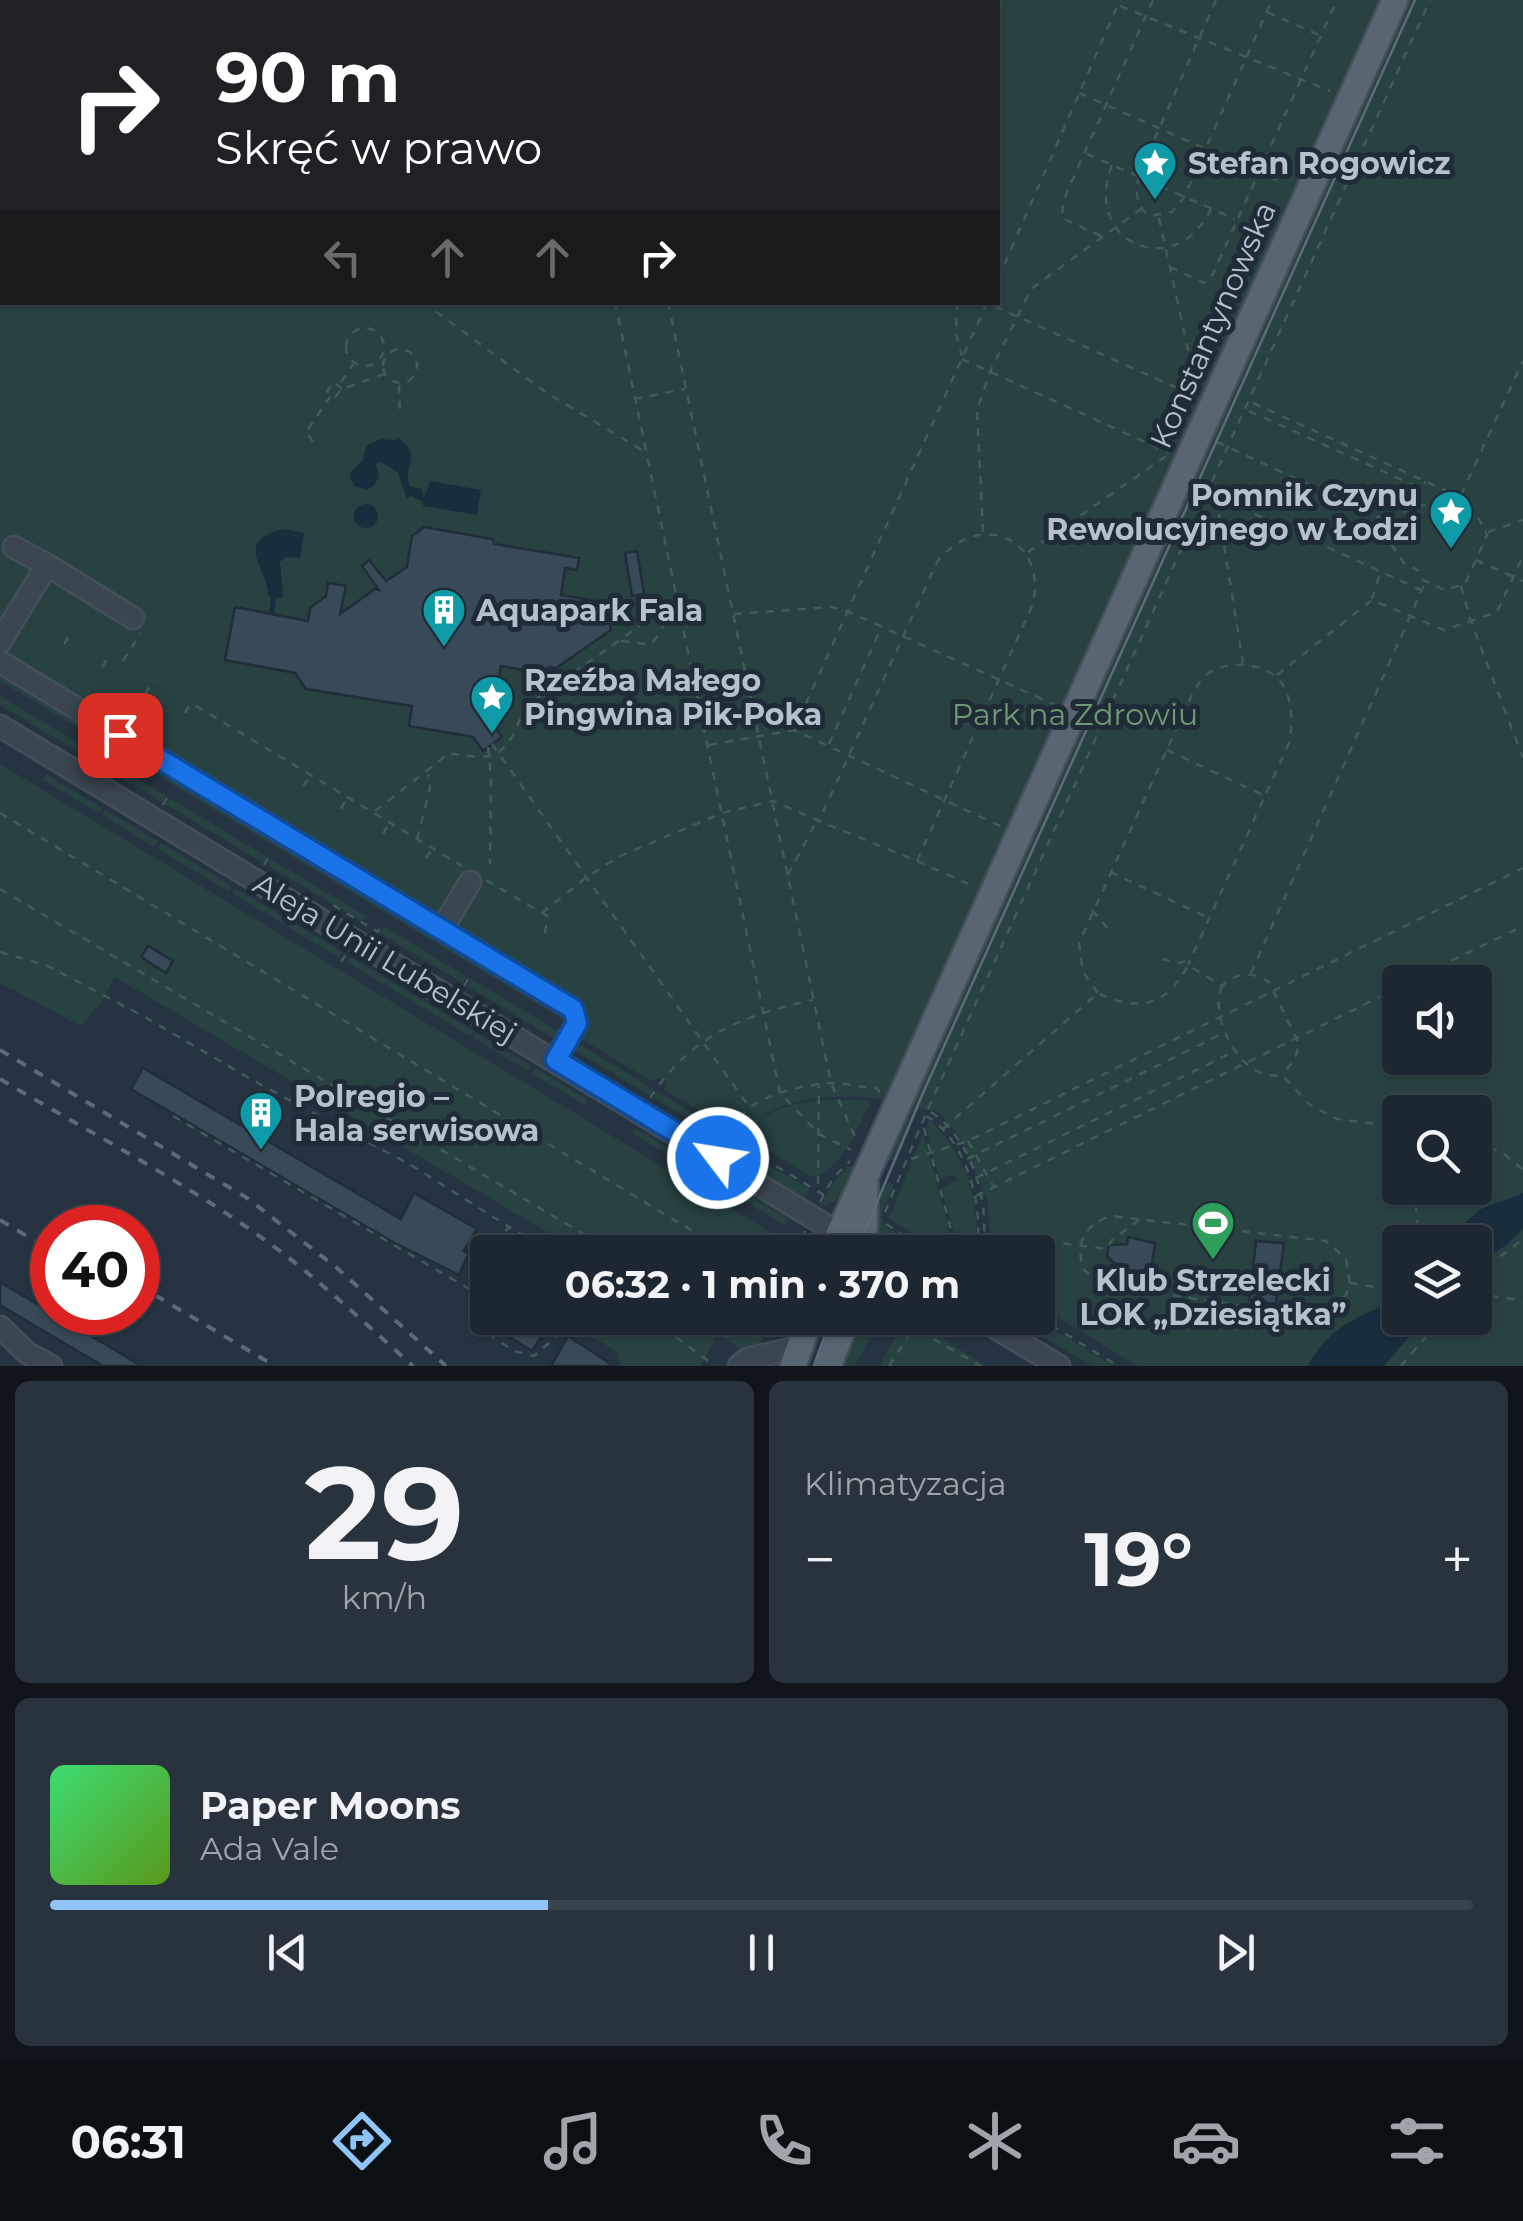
<!DOCTYPE html>
<html lang="pl">
<head>
<meta charset="utf-8">
<style>
  :root { --surface:#1c2731; --page:#29333d; --text:#f1f3f6; --muted:#a0a5ab; --line:#3a444d; --accent:#90c3f7 }
  body { margin:0; font-family:Montserrat,sans-serif; background:var(--page); color:var(--text); height:100vh; display:flex; flex-direction:column; font-size:38px; white-space:nowrap }
  * { box-sizing:border-box; margin:0 }
  p { font-size:32px; color:var(--muted) }
  .icon { flex:none; width:55px; height:55px; fill:none; stroke:currentColor; stroke-width:2; stroke-linecap:round; stroke-linejoin:round }
  .map { position:relative; height:1366px; overflow:hidden }
  .details { display:flex; flex-direction:column; gap:15px; padding:15px; background:#0f151b; flex:1 }
  .details>* { flex:none }
  .hud { position:absolute; left:0px; top:0px; width:1000px; height:305px; box-shadow:0 2px 8px #0004,0 0 0 2px var(--line); background:#202124; color:#fff; overflow:hidden }
  .tools { position:absolute; left:1382px; top:965px; display:grid; gap:20px }
  .tools a { display:grid; place-items:center; width:110px; height:110px; border-radius:10px; background:var(--surface); box-shadow:0 2px 8px #0004,0 0 0 2px var(--line); font-size:50px }
  .speed { position:absolute; left:30px; top:1205px; display:flex; gap:20px; font-size:50px; font-weight:700; text-align:center }
  .speed>* { display:grid; place-content:center; width:130px; height:130px; border-radius:50%; background:var(--surface); box-shadow:0 2px 8px #0004,0 0 0 2px var(--line); line-height:1 }
  .speed .limit { border:15px solid #d22; background:#fff; color:#111 }
  .pin { position:absolute; display:grid; place-items:center; width:85px; height:85px; color:#fff; margin:-42px; border-radius:20px; box-shadow:0 5px 15px #0006 }
  .me { position:absolute; width:110px; margin:-55px; rotate:301deg; stroke-linejoin:round; filter:drop-shadow(0 0 8px #0008) }
  .turn { display:flex; align-items:center; gap:35px; height:210px; padding:0 50px; font-size:45px }
  .turn .icon { width:130px; height:130px; stroke-width:2.5 }
  .turn b { display:block; font-size:70px; line-height:85px }
  .lanes { display:flex; align-items:center; height:95px; padding:0 50px; background:#0003; justify-content:center; gap:50px; direction:ltr }
  .lanes .off { opacity:.35 }
  .big { font-size:75px; font-weight:700; line-height:1.1 }
  .details .card { flex:1; display:flex; flex-direction:column; justify-content:center; gap:15px; min-width:0; padding:0 35px; border-radius:15px; background:var(--page) }
  .details .dial { align-items:center; gap:0 }
  .dial b { font-size:130px; line-height:1 }
  .song { display:flex; align-items:center; gap:30px }
  .cover { width:120px; height:120px; border-radius:15px; background:linear-gradient(135deg,hsl(140 70% 55%),hsl(90 70% 35%)) }
  .played { height:10px; border-radius:5px; background:linear-gradient(90deg,var(--accent) 35%,var(--line) 35%) }
  .keys { display:flex; justify-content:space-around; direction:ltr }
  .heat { display:flex; justify-content:space-between; align-items:center; font-size:55px; direction:ltr }
  .details .tiles { flex:1; display:grid; gap:15px; grid-template-columns:1fr 1fr }
  .card:last-child { grid-column:span 2 }
  .trip { position:absolute; left:470px; top:1235px; width:585px; height:100px; border-radius:10px; background:var(--surface); box-shadow:0 2px 8px #0004,0 0 0 2px var(--line); font-weight:700; line-height:100px; text-align:center }
  .tabs { display:flex; height:160px; justify-content:space-around; align-items:center; background:#0b1014; color:var(--muted) }
  .tabs .icon { width:70px; height:70px }
  .tabs .active { color:var(--accent) }
  .tabs b { font-size:45px; color:var(--text) }
  .map>svg:first-child { display:block }
  .green { fill:#284242; fill-rule:evenodd }
  .water { fill:#192d3f }
  .building { fill:#384957; stroke:#212d38; stroke-width:2.5 }
  .lines { fill:none; stroke-linecap:round; stroke-linejoin:round }
  .minor-casing { stroke:#444f5a; stroke-width:25 }
  .major-casing { stroke:#444f5a; stroke-width:30 }
  .path { stroke:#425a59; stroke-width:2.5; stroke-dasharray:8 8; stroke-linecap:butt }
  .minor { stroke:#3b4651; stroke-width:20 }
  .major { stroke:#596571; stroke-width:25 }
  .tram { stroke:#5d6b78; stroke-width:2.5 }
  .rail { stroke:#5d6b78; stroke-width:4; stroke-dasharray:10 10; stroke-linecap:butt }
  .route-casing { stroke:#114b97; stroke-width:25 }
  .route { stroke:#1a73e8; stroke-width:18 }
  .labels { text-anchor:middle; dominant-baseline:central; stroke-width:10; stroke-linejoin:round; paint-order:stroke }
  .poi-label { font-size:30px; font-weight:bold; fill:#b7c1cb; stroke:#1f2b36; text-anchor:start }
  .street-label { font-size:30px; fill:#b7c1cb; stroke:#1f2b36 }
  .park-label { font-size:30px; fill:#6f9b74; stroke:#1f2b36 }
</style>
</head>
<body>
<div class="map">
<svg width="1523" height="1366" viewBox="0 0 1523 1366">
  <rect width="100%" height="100%" fill="#263441"/>
  <path class="green" d="M0 0H1523V1366H1138L1038 1305V1252H986L990 1240 988 1200 959 1136 938 1112 919 1108 896 1162 861 1148 882 1100C849 1093 784 1095 759 1119 792 1099 832 1098 871 1101 860 1123 839 1175 811 1177L743 1135 745 1129 731 1120 724 1124 716 1121 664 1089 666 1081 660 1078 651 1081 576 1036 579 1029 0 681ZM2 2H998V302H2ZM1400 982H1475V1058H1400ZM1400 1112H1475V1188H1400ZM1400 1242H1475V1318H1400Z
    M0 696 82 745 78 752 0 705Z
    M85 747 166 796 162 802 81 754Z
    M0 764 757 1224 774 1235 786 1252H581L115 977 102 1001 81 1026 0 983Z
    M46 774 102 808 99 813 43 780Z
    M170 798 267 857 263 863 165 804Z
    M105 810 158 841 154 847 102 815Z
    M161 843 231 886 228 891 158 849Z
    M271 859 366 916 362 921 267 865Z
    M235 888 287 919 284 924 232 893Z
    M291 921 342 952 339 957 287 927Z
    M384 926 467 977 463 983 379 933Z
    M350 957 474 1031 470 1036 347 962Z
    M471 979 563 1034 558 1041 467 986Z
    M477 1033 531 1066 528 1071 473 1038Z
    M573 1040 653 1089 649 1095 569 1047Z
    M535 1068 588 1100 585 1105 531 1073Z
    M657 1091 730 1136 736 1145 756 1157 732 1155 727 1143 653 1097Z
    M929 1120C965 1150 983 1207 974 1252H959L942 1188 957 1180 953 1174 940 1180 926 1128Z
    M635 1128 669 1148 672 1144 705 1168 790 1220 784 1225 632 1133Z
    M923 1134 955 1252H941L889 1218Z
    M735 1159 765 1164 810 1189 803 1200Z
    M849 1166 857 1167C848 1185 843 1203 821 1206L832 1184Z
    M888 1181 894 1185 882 1213 883 1225 927 1252C904 1252 868 1244 875 1212 877 1202 884 1191 888 1181Z
    M579 1318H771L754 1356 717 1334 701 1366H620L618 1353 570 1323Z
    M858 1318H892L880 1339 872 1335 854 1366H841Z
    M906 1318H907L987 1366H879Z
    M1011 1318H1034L1114 1366H1092Z"/>
  <path class="water" d="M397 437C425 456 401 467 410 486L422 489 424 498 430 481 481 490 477 515 423 506V502L410 496 407 499 398 473 380 461 376 464 379 477 374 486 366 490 355 486 350 478 351 471 363 460 366 446 381 439 396 440Z
    M354 516a12 12 0 1 1 24 0a12 12 0 1 1-24 0Z
    M285 529 304 533 300 558 286 557 280 562 283 594 282 598H276L274 614H269L271 597 268 596C270 571 230 540 285 529Z
    M1523 1193V1228L1509 1243 1479 1264 1475 1265V1242H1444L1479 1210Z
    M1400 1299V1318H1422L1417 1328 1384 1366H1308C1327 1328 1362 1314 1400 1299Z"/>
  <path class="building" d="M424 527 493 539 494 544 579 558 577 570 565 568 561 595 606 603 611 630 556 668 549 667 541 673 501 666 492 723 502 737 483 751 473 737 409 726 412 706 306 689 295 673 225 660 235 607 308 621 310 608 326 596 328 583 346 586 340 614 375 589 379 590 362 566 369 560 386 581 407 567 412 536Z
    M637 551 644 594 632 596 625 553Z
    M148 946 173 961 166 973 141 957Z
    M143 1068 401 1219 414 1193 477 1229 464 1251 469 1253 459 1275 393 1242 131 1089Z
    M1128 1237 1155 1243 1151 1272 1125 1271 1123 1266 1114 1263 1107 1256 1109 1245 1127 1244Z
    M1256 1241 1284 1243 1276 1304 1249 1300Z
    M0 1282 142 1366H103L0 1305Z
    M479 1318H537L549 1325 532 1351Z
    M568 1336 614 1366H551Z"/>
  <g class="lines">
    <defs>
      <path id="minor" d="M14 547 47 565
        M0 642 47 565 133 618
        M0 662 573 1009 577 1023 555 1060
        M0 726 850 1240
        M446 932 445 924 470 882
        M979 1318 1059 1366
        M0 1327 27 1353 51 1366
        M739 1366 747 1359 800 1347"/>
      <path id="major" d="M831 1252 1395 0
        M864 1252 865 1183
        M793 1366 810 1318
        M828 1366 847 1318"/>
    </defs>
    <use href="#minor" class="minor-casing"/>
    <use href="#major" class="major-casing"/>
    <path class="path" d="M243 0 248 2
      M551 0V2
      M604 0 605 2
      M701 0 703 2
      M1216 0 1140 172C1135 189 1134 207 1151 216L1172 212 1184 197 1272 0
      M163 2 165 0
      M960 2 961 0
      M1120 6 1330 91
      M1267 12 1319 35
      M0 92 2 89
      M1079 93 1279 181
      M1087 154 1235 219
      M1112 165C1081 242 1175 284 1211 209
      M1159 218 1191 363 1203 377
      M1101 236 1062 218 1063 201 1153 0
      M1170 267 1204 283 1211 278 1337 0
      M998 279 1120 0
      M423 302 544 391 645 452
      M615 302 780 1093 819 1134 851 1150
      M668 302 831 1083 856 1139
      M920 302H942
      M957 302 956 334 962 356
      M965 302 984 304
      M346 347a19 19 0 1 1 38 0a19 19 0 1 1-38 0Z
      M383 366a17 17 0 1 1 34 0a17 17 0 1 1-34 0Z
      M962 359 1169 453
      M341 382 353 364
      M399 385 400 411
      M342 389 334 382 327 391 335 397 342 389 384 374
      M634 399 685 389
      M1253 403 1460 497 1457 507
      M1249 411 1418 487 1426 482
      M313 442 306 432 330 397
      M1217 442 1391 523C1408 505 1425 500 1447 511L1459 508 1478 517 1487 535 1465 584 1445 590 1423 580 1419 571 1404 563 1388 540 1391 523
      M1211 494 1421 590
      M1461 495 1523 361
      M1219 498V513L1243 663
      M1200 521 1202 522
      M983 532 977 410 990 372 1031 289 1141 209
      M1488 532 1523 520
      M1028 552 1169 454
      M1476 560 1523 581
      M1461 586 1470 619 1523 758
      M1372 599 1380 573
      M734 614 831 607 847 611 1055 705
      M621 641 644 644 653 642 677 605
      M64 644 73 630
      M123 661 141 633
      M102 667 111 654
      M1277 675 1372 600 1444 630 1497 612 1523 556
      M145 694 154 680
      M196 706 462 866
      M185 713 191 702
      M492 744 749 1107
      M829 744 881 628
      M709 745 794 730
      M488 747 491 777 490 864
      M1167 750 1263 795
      M79 752 85 744
      M303 786 311 776
      M163 805 169 794
      M341 809 347 798
      M375 811 448 754C461 753 475 759 488 756 511 752 517 724 525 707L648 620
      M0 813 709 1241 711 1252
      M1000 826 794 730 987 303 1193 395
      M383 834 389 823
      M417 839 430 788 428 774
      M426 858 432 849
      M917 861 973 886
      M264 865 270 855
      M1110 872 1207 917
      M788 875 817 820
      M486 880 547 916 545 934
      M0 889 614 1252
      M333 905 378 932 383 923
      M1092 910 1110 931
      M542 913 587 877 618 857 722 813 773 801 819 821 937 562C979 508 1050 539 1032 606L917 861 819 821
      M0 952 46 965 143 1016 254 1081 411 1165 509 1227
      M1162 959 1177 963 1188 961
      M341 962 346 954
      M1251 973 1425 583
      M1408 982 1523 926
      M464 986 470 976
      M1222 986C1208 1019 1242 1083 1282 1075L1310 1105 1337 1119 1400 1127
      M1098 993 1083 972 1079 943 1190 699C1194 692 1197 684 1203 678 1223 658 1268 661 1283 685 1293 703 1292 721 1290 741L1188 965
      M650 1098C691 1035 744 1015 813 1000
      M931 1112C973 1139 991 1206 982 1252
      M173 1116 471 1290
      M926 1116C967 1139 985 1210 976 1252
      M924 1128 957 1252
      M943 1129 1098 993C1137 1012 1167 1007 1188 965L1222 986C1236 972 1253 971 1269 982L1299 1044 1295 1059 1282 1075
      M1475 1140 1504 1154 1523 1170
      M968 1141 993 1186
      M911 1159 968 1141 1523 868
      M967 1159 1226 1032
      M976 1178 1237 1050
      M818 1184 819 1086
      M1414 1188 1419 1242
      M824 1195 736 1142C723 1101 802 1084 831 1083 847 1082 862 1089 877 1088L881 1095
      M976 1196 1400 987
      M820 1202 833 1178 850 1161
      M885 1212 927 1111 1430 0
      M886 1224 931 1252
      M984 1240 1010 1237 1107 1249 1112 1240 1139 1220
      M553 1252 509 1227 472 1274 473 1317 484 1331 514 1351 534 1356 566 1328 587 1318
      M804 1252 805 1231
      M1475 1276 1523 1239
      M1350 1283 1346 1259 1326 1241 1112 1216C1085 1223 1074 1244 1084 1270L1103 1285 1258 1308 1326 1311 1346 1295 1350 1283 1381 1288 1400 1285
      M1475 1293 1523 1301
      M1038 1317 1118 1366
      M650 1318 715 1366
      M763 1318 779 1330
      M780 1331 785 1318
      M889 1366 909 1335 919 1331 981 1366
      M1401 1366 1425 1338 1436 1318"/>
    <use href="#minor" class="minor"/>
    <use href="#major" class="major"/>
    <path class="tram" d="M856 1252 923 1093 1415 0
      M814 1366 831 1318"/>
    <path class="rail" d="M0 1050 247 1198 337 1268 446 1366
      M0 1079C94 1135 193 1186 280 1251 327 1287 369 1327 413 1366
      M0 1220 52 1251
      M138 1285 275 1366"/>
  </g>
  <g class="lines">
    <defs>
      <path id="route" d="M120 735 573 1009 577 1023 556 1060 718 1158"/>
    </defs>
    <use href="#route" class="route-casing"/>
    <use href="#route" class="route"/>
  </g>
  <defs>
    <symbol id="sight-pin" viewBox="-11 -11 22 30"><path d="M0 17L-7.5 6A9.5 9.5 0 1 1 7.5 6Z" fill="#0f9aa8" stroke="#1f2b36"/><path d="M0-6L1.8-2.2L6-1.7L2.9 1.2L3.7 5.4L0 3.3L-3.7 5.4L-2.9 1.2L-6-1.7L-1.8-2.2Z" fill="#fff"/></symbol>
    <symbol id="building-pin" viewBox="-11 -11 22 30"><path d="M0 17L-7.5 6A9.5 9.5 0 1 1 7.5 6Z" fill="#0f9aa8" stroke="#1f2b36"/><path d="M-4-6H4V6H1V3H-1V6H-4ZM-2.5-4.3h1.7v1.8h-1.7ZM.8-4.3h1.7v1.8H.8ZM-2.5-1h1.7V.8h-1.7ZM.8-1h1.7V.8H.8Z" fill="#fff"/></symbol>
    <symbol id="stadium-pin" viewBox="-11 -11 22 30"><path d="M0 17L-7.5 6A9.5 9.5 0 1 1 7.5 6Z" fill="#2e9e5b" stroke="#1f2b36"/><path d="M0-5a6.5 5 0 1 0 0 10a6.5 5 0 1 0 0-10ZM-3.5-1.8h7v3.6h-7Z" fill="#fff"/></symbol>
  </defs>
  <g fill-rule="evenodd">
    <use href="#sight-pin" x="1130" y="138" width="50" height="68"/>
    <use href="#sight-pin" x="1426" y="487" width="50" height="68"/>
    <use href="#building-pin" x="419" y="585" width="50" height="68"/>
    <use href="#sight-pin" x="467" y="672" width="50" height="68"/>
    <use href="#building-pin" x="236" y="1088" width="50" height="68"/>
    <use href="#stadium-pin" x="1188" y="1198" width="50" height="68"/>
  </g>
  <g class="labels">
    <g class="poi-label">
      <text x="1188" y="163">Stefan Rogowicz</text>
      <text x="1418" y="495" text-anchor="end">Pomnik Czynu<tspan x="1418" dy="34">Rewolucyjnego w Łodzi</tspan></text>
      <text x="476" y="610">Aquapark Fala</text>
      <text x="524" y="680">Rzeźba Małego<tspan x="524" dy="34">Pingwina Pik-Poka</tspan></text>
      <text x="294" y="1096">Polregio –<tspan x="294" dy="34">Hala serwisowa</tspan></text>
      <text x="1213" y="1280" text-anchor="middle">Klub Strzelecki<tspan x="1213" dy="34">LOK „Dziesiątka”</tspan></text>
    </g>
    <g class="street-label">
      <text transform="translate(1213 325) rotate(-66)">Konstantynowska</text>
      <text transform="translate(385 958) rotate(31)">Aleja Unii Lubelskiej</text>
    </g>
    <g class="park-label">
      <text x="1075" y="714">Park na Zdrowiu</text>
    </g>
  </g>
</svg>
<div class="tools">
<a><svg class="icon" aria-label="sound" viewBox="0 0 24 24"><path d="M4 9h4l5-4v14l-5-4H4zM17 9q2 3 0 6"/></svg></a>
<a><svg class="icon" aria-label="search" viewBox="0 0 24 24"><circle cx="10" cy="10" r="6"/><path d="M15 15l6 6"/></svg></a>
<a><svg class="icon" aria-label="layers" viewBox="0 0 24 24"><path d="M12 4l9 5-9 5-9-5zM3 14l9 5 9-5"/></svg></a>
</div>
<div class="speed"><div class="limit">40</div></div>
<div class="pin" style="left:120px;top:735px;background:#d93025"><svg class="icon" aria-label="arrive" viewBox="0 0 24 24"><path d="M6 21V4h12l-3 4 3 4H6"/></svg></div>
<svg class="me" style="left:718px;top:1158px" viewBox="-20 -20 40 40"><circle r="17" fill="#1a73e8" stroke="#fff" stroke-width="3"/><path d="M0-11L8 9 0 5-8 9z" fill="#fff"/></svg>
<div class="trip">06:32 · 1 min · 370 m</div>
<div class="hud">
<div class="turn"><svg class="icon" aria-label="right" viewBox="0 0 24 24"><path d="M7 20v-9h11M14 6l5 5-5 5"/></svg><div><b>90 m</b>Skręć w prawo</div></div>
<div class="lanes"><svg class="icon off" aria-label="left" viewBox="0 0 24 24"><path d="M17 20v-9H6M10 6l-5 5 5 5"/></svg><svg class="icon off" aria-label="ahead" viewBox="0 0 24 24"><path d="M12 20V5M6 11l6-6 6 6"/></svg><svg class="icon off" aria-label="ahead" viewBox="0 0 24 24"><path d="M12 20V5M6 11l6-6 6 6"/></svg><svg class="icon" aria-label="right" viewBox="0 0 24 24"><path d="M7 20v-9h11M14 6l5 5-5 5"/></svg></div>
</div>
</div>
<section class="details">
<div class="tiles">
<div class="card dial"><b>29</b><p>km/h</p></div>
<div class="card"><p>Klimatyzacja</p>
<div class="heat"><a>−</a><b class="big">19°</b><a>+</a></div>
</div>
<div class="card">
<div class="song"><i class="cover"></i><div><b>Paper Moons</b><p>Ada Vale</p></div></div>
<div class="played"></div>
<div class="keys"><svg class="icon" aria-label="previous" viewBox="0 0 24 24"><path d="M18 5L8 12l10 7zM5 5v14"/></svg><svg class="icon" aria-label="pause" viewBox="0 0 24 24"><path d="M8 5v14M16 5v14"/></svg><svg class="icon" aria-label="next" viewBox="0 0 24 24"><path d="M6 5l10 7-10 7zM19 5v14"/></svg></div>
</div>
</div>
</section>
<nav class="tabs">
<b>06:31</b>
<svg class="icon active" aria-label="directions" viewBox="0 0 24 24"><path d="M12 3l9 9-9 9-9-9zM9 14v-3h6M13 9l2 2-2 2"/></svg>
<svg class="icon" aria-label="music" viewBox="0 0 24 24"><path d="M9 18V5l10-2v13"/><circle cx="6" cy="18" r="3"/><circle cx="16" cy="16" r="3"/></svg>
<svg class="icon" aria-label="phone" viewBox="0 0 24 24"><path d="M5 4h4l2 5-3 2q2 4 5 5l2-3 5 2v4C11 20 4 13 5 4z"/></svg>
<svg class="icon" aria-label="climate" viewBox="0 0 24 24"><path d="M12 3v18M4 7l16 10M4 17L20 7"/></svg>
<svg class="icon" aria-label="car" viewBox="0 0 24 24"><path d="M5 17H2v-5l4-1 3-4h7l3 4 3 1v5h-3M9 17h6M6 11h13"/><circle cx="7" cy="17" r="2"/><circle cx="17" cy="17" r="2"/></svg>
<svg class="icon" aria-label="filters" viewBox="0 0 24 24"><path d="M4 7h16M4 17h16"/><circle cx="9" cy="7" r="2"/><circle cx="15" cy="17" r="2"/></svg>
</nav>
</body>
</html>
